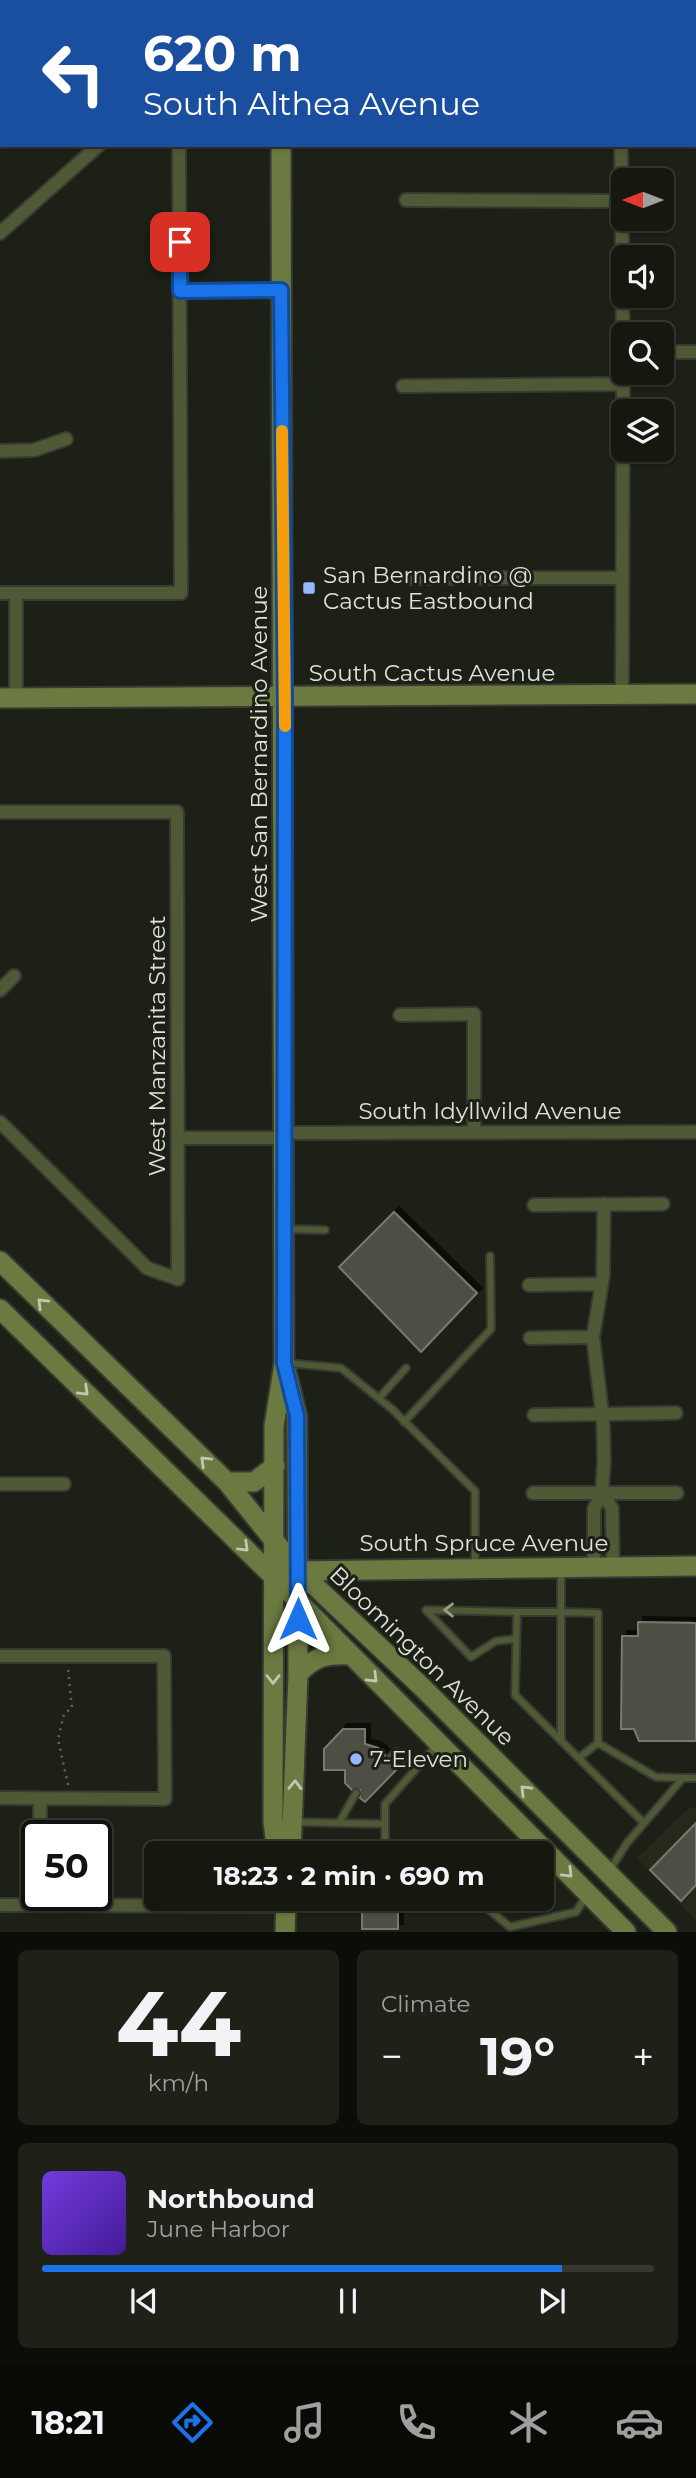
<!DOCTYPE html>
<html lang="en">
<head>
<meta charset="utf-8">
<style>
  :root { --surface:#161810; --page:#1f2119; --text:#f1f3f6; --muted:#9ea09f; --line:#353730; --accent:#1a73e8 }
  body { margin:0; font-family:Montserrat,sans-serif; background:var(--page); color:var(--text); height:100vh; display:flex; flex-direction:column; font-size:26px; white-space:nowrap }
  * { box-sizing:border-box; margin:0 }
  p { font-size:23px; color:var(--muted) }
  .icon { flex:none; width:38px; height:38px; fill:none; stroke:currentColor; stroke-width:2; stroke-linecap:round; stroke-linejoin:round }
  .map { position:relative; height:1932px; overflow:hidden }
  .side { display:flex; flex-direction:column; gap:18px; padding:18px; background:#0c0d09; flex:1 }
  .side>* { flex:none }
  .top-card { position:absolute; left:0px; top:0px; width:696px; height:147px; box-shadow:0 2px 5px #0004,0 0 0 2px var(--line); background:#1a4fa0; color:#fff; overflow:hidden }
  .needle { width:46px; rotate:270deg }
  .tools { position:absolute; left:611px; top:168px; display:grid; gap:14px }
  .tools a { display:grid; place-items:center; width:63px; height:63px; border-radius:10px; background:var(--surface); box-shadow:0 2px 5px #0004,0 0 0 2px var(--line); font-size:35px }
  .speed { position:absolute; left:21px; top:1820px; display:flex; gap:14px; font-size:35px; font-weight:700; text-align:center }
  .speed>* { display:grid; place-content:center; width:91px; height:91px; border-radius:50%; background:var(--surface); box-shadow:0 2px 5px #0004,0 0 0 2px var(--line); line-height:1 }
  .speed .limit { border:4px solid #111; border-radius:10px; background:#fff; color:#111 }
  .pin { position:absolute; display:grid; place-items:center; width:60px; height:60px; color:#fff; margin:-30px; border-radius:14px; box-shadow:0 4px 10px #0006 }
  .me { position:absolute; width:77px; margin:-38px; rotate:0deg; stroke-linejoin:round; filter:drop-shadow(0 0 5px #0008) }
  .turn { display:flex; align-items:center; gap:24px; height:147px; padding:0 28px; font-size:32px }
  .turn .icon { width:91px; height:91px; stroke-width:2.5 }
  .turn b { display:block; font-size:49px; line-height:60px }
  .big { font-size:52px; font-weight:700; line-height:1.1 }
  .side .tile { flex:1; display:flex; flex-direction:column; justify-content:center; gap:10px; min-width:0; padding:0 24px; border-radius:10px; background:var(--page) }
  .side .dial { align-items:center; gap:0 }
  .dial b { font-size:91px; line-height:1 }
  .song { display:flex; align-items:center; gap:21px }
  .cover { width:84px; height:84px; border-radius:10px; background:linear-gradient(135deg,hsl(260 70% 55%),hsl(260 70% 35%)) }
  .played { height:7px; border-radius:4px; background:linear-gradient(90deg,var(--accent) 85%,var(--line) 85%) }
  .keys { display:flex; justify-content:space-around; direction:ltr }
  .heat { display:flex; justify-content:space-between; align-items:center; font-size:38px; direction:ltr }
  .side .tiles { flex:1; display:grid; gap:18px; grid-template-columns:1fr 1fr }
  .tile:last-child { grid-column:span 2 }
  .trip { position:absolute; left:144px; top:1841px; width:410px; height:70px; border-radius:10px; background:var(--surface); box-shadow:0 2px 5px #0004,0 0 0 2px var(--line); font-weight:700; line-height:70px; text-align:center }
  .tab-bar { display:flex; height:112px; justify-content:space-around; align-items:center; background:#090a06; color:var(--muted) }
  .tab-bar .icon { width:49px; height:49px }
  .tab-bar .on { color:var(--accent) }
  .tab-bar b { font-size:32px; color:var(--text) }
  .map>svg:first-child { display:block }
  .built { fill:#252919 }
  .lines { fill:none; stroke-linecap:round; stroke-linejoin:round }
  .stream { stroke:#010032; stroke-width:4.5 }
  .building { fill:#4d5045; stroke:#767a6e; stroke-width:2; filter:url(#shadow) }
  .lane-casing { stroke:#383b32; stroke-width:10 }
  .street-casing { stroke:#383b32; stroke-width:16 }
  .secondary-casing { stroke:#383b32; stroke-width:23 }
  .path { stroke:#62655c; stroke-width:2.5; stroke-dasharray:2 5; stroke-linecap:butt }
  .lane { stroke:#4f5936; stroke-width:6 }
  .street { stroke:#4f5936; stroke-width:12 }
  .secondary { stroke:#6a7a40; stroke-width:19 }
  .oneway { stroke:#c2c7b4 }
  .oneway2 { stroke:#979d88 }
  .route-casing { stroke:#114b97; stroke-width:18 }
  .route { stroke:#1a73e8; stroke-width:12 }
  .slow { stroke:#f59e0b; stroke-width:12 }
  .poi-dot { fill:#96b6fd; stroke:#1d2016; stroke-width:2.5 }
  .labels { text-anchor:middle; dominant-baseline:central; stroke-width:6; stroke-linejoin:round; paint-order:stroke }
  .poi-label { font-size:23px; fill:#dfe1db; stroke:#1d2016; text-anchor:start }
  .street-label { font-size:23px; fill:#dfe1db; stroke:#1d2016 }
</style>
</head>
<body>
<div class="map">
<svg width="696" height="1932" viewBox="0 0 696 1932">
  <defs>
    <filter id="shadow"><feDropShadow dx="5" dy="-5" stdDeviation="0" flood-color="#0009"/></filter>
  </defs>
  <rect width="100%" height="100%" fill="#1d2016"/>
  <path class="built" d="M689 1808H696V1921L637 1858Z"/>
  <g class="lines">
    <path class="stream" d="M113 2 115 0
      M0 114 2 112"/>
  </g>
  <path class="building" d="M394 1212 477 1293 421 1352 339 1267Z
    M638 1622 696 1623V1741H639L634 1729H621L622 1636H638Z
    M343 1729H365V1744L378 1748 385 1755 386 1763H393L398 1768 365 1802 360 1798V1790H352L345 1783V1770H324V1749Z
    M696 1823V1885L681 1901 650 1870Z
    M362 1899H398V1929H362Z"/>
  <g class="lines">
    <defs>
      <path id="lane" d="M286 1229 325 1230
        M287 1363 341 1368 392 1409 475 1491V1565
        M379 1398 406 1368
        M404 1422 491 1329 490 1256
        M561 1570V1612H517L515 1695 644 1823
        M516 1639 496 1641 471 1657 426 1610 517 1612
        M561 1741V1612L598 1613V1743
        M579 1758 598 1743 656 1777 683 1778
        M389 1759 396 1752 415 1769
        M296 1822 385 1824
        M339 1823 356 1793
        M385 1853V1804L438 1744
        M609 1871 627 1843 683 1778H696
        M476 1899 510 1927 576 1912 587 1895"/>
      <path id="street" d="M621 0V2
        M179 2V0
        M621 145 623 334
        M406 200 622 201
        M0 233 99 145
        M180 291 281 290
        M662 352H696
        M403 386 623 384
        M623 411V373
        M0 451 34 450 66 439
        M407 578H622
        M0 593H181L179 145
        M622 697 623 414
        M16 698V593
        M0 812H177L178 1279 147 1268 0 1122
        M0 990 14 976
        M400 1015 474 1014V1133
        M284 1133 696 1132
        M178 1138H284
        M534 1205 663 1204
        M529 1285 602 1284
        M530 1338 593 1337
        M534 1415 676 1413
        M0 1484H64
        M533 1493H677
        M602 1493 612 1508 613 1566
        M594 1566V1509L602 1493 604 1460 603 1421 593 1337 603 1276 604 1204
        M0 1656H164L165 1799 0 1798
        M40 1798V1836
        M0 1905 285 1906"/>
      <path id="secondary" d="M281 2V0
        M0 698 696 694
        M0 1261 227 1482 297 1569 422 1687 667 1932
        M0 1309 274 1577 626 1932
        M286 1371 297 1416 298 1674 291 1853
        M227 1482H254L275 1466
        M291 1571 696 1566
        M298 1674C315 1656 326 1654 350 1655
        M277 1853 273 1822 274 1426 284 1363 281 145
        M285 1932 286 1899"/>
    </defs>
    <use href="#lane" class="lane-casing"/>
    <use href="#street" class="street-casing"/>
    <use href="#secondary" class="secondary-casing"/>
    <path class="path" d="M68 1785 58 1739 64 1714 72 1708 68 1669"/>
    <use href="#lane" class="lane"/>
    <use href="#street" class="street"/>
    <use href="#secondary" class="secondary"/>
  </g>
  <defs><path id="oneway-chevron" d="M-2-3.5L2.5 0L-2 3.5" fill="none" stroke-width="1.6" stroke-linecap="round" stroke-linejoin="round" transform="scale(1.75)"/></defs>
  <g class="oneway">
    <use href="#oneway-chevron" transform="translate(42 1303) rotate(-135)"/>
    <use href="#oneway-chevron" transform="translate(84 1391) rotate(44)"/>
    <use href="#oneway-chevron" transform="translate(205 1461) rotate(-136)"/>
    <use href="#oneway-chevron" transform="translate(244 1547) rotate(44)"/>
    <use href="#oneway-chevron" transform="translate(373 1678) rotate(45)"/>
    <use href="#oneway-chevron" transform="translate(273 1679) rotate(90)"/>
    <use href="#oneway-chevron" transform="translate(295 1785) rotate(-89)"/>
    <use href="#oneway-chevron" transform="translate(525 1790) rotate(-135)"/>
    <use href="#oneway-chevron" transform="translate(568 1873) rotate(45)"/>
  </g>
  <use class="oneway2" href="#oneway-chevron" transform="translate(449 1610) rotate(-179)"/>
  <g class="lines">
    <defs>
      <path id="route" d="M180 242V291L281 290 285 698 284 1363 297 1416 298 1619"/>
    </defs>
    <use href="#route" class="route-casing"/>
    <use href="#route" class="route"/>
    <path class="slow" d="M282 431 285 726"/>
  </g>
  <g class="poi-dot">
    <rect x="302" y="581" width="14" height="14" rx="3.5"/>
    <circle cx="356" cy="1759" r="7"/>
  </g>
  <g class="labels">
    <g class="poi-label">
      <text x="323" y="575">San Bernardino @<tspan x="323" dy="26">Cactus Eastbound</tspan></text>
      <text x="370" y="1759">7-Eleven</text>
    </g>
    <g class="street-label">
      <text x="432" y="673">South Cactus Avenue</text>
      <text transform="translate(259 754) rotate(-90)">West San Bernardino Avenue</text>
      <text transform="translate(157 1046) rotate(-90)">West Manzanita Street</text>
      <text x="490" y="1111">South Idyllwild Avenue</text>
      <text x="484" y="1543">South Spruce Avenue</text>
      <text transform="translate(422 1656) rotate(44)">Bloomington Avenue</text>
    </g>
  </g>
</svg>
<div class="tools">
<a><svg class="needle" viewBox="-14 -14 28 28"><path d="M0-13l5 13h-10z" fill="#e53935"/><path d="M0 13l5-13h-10z" fill="#9ea09f"/></svg></a>
<a><svg class="icon" aria-label="sound" viewBox="0 0 24 24"><path d="M4 9h4l5-4v14l-5-4H4zM17 9q2 3 0 6"/></svg></a>
<a><svg class="icon" aria-label="search" viewBox="0 0 24 24"><circle cx="10" cy="10" r="6"/><path d="M15 15l6 6"/></svg></a>
<a><svg class="icon" aria-label="layers" viewBox="0 0 24 24"><path d="M12 4l9 5-9 5-9-5zM3 14l9 5 9-5"/></svg></a>
</div>
<div class="speed"><div class="limit">50</div></div>
<div class="pin" style="left:180px;top:242px;background:#d93025"><svg class="icon" aria-label="arrive" viewBox="0 0 24 24"><path d="M6 21V4h12l-3 4 3 4H6"/></svg></div>
<svg class="me" style="left:298px;top:1619px" viewBox="-20 -20 40 40"><path d="M0-17L14 15 0 8-14 15z" fill="#1a73e8" stroke="#fff" stroke-width="4"/></svg>
<div class="trip">18:23 · 2 min · 690 m</div>
<div class="top-card">
<div class="turn"><svg class="icon" aria-label="left" viewBox="0 0 24 24"><path d="M17 20v-9H6M10 6l-5 5 5 5"/></svg><div><b>620 m</b>South Althea Avenue</div></div>
</div>
</div>
<section class="side">
<div class="tiles">
<div class="tile dial"><b>44</b><p>km/h</p></div>
<div class="tile"><p>Climate</p>
<div class="heat"><a>−</a><b class="big">19°</b><a>+</a></div>
</div>
<div class="tile">
<div class="song"><i class="cover"></i><div><b>Northbound</b><p>June Harbor</p></div></div>
<div class="played"></div>
<div class="keys"><svg class="icon" aria-label="previous" viewBox="0 0 24 24"><path d="M18 5L8 12l10 7zM5 5v14"/></svg><svg class="icon" aria-label="pause" viewBox="0 0 24 24"><path d="M8 5v14M16 5v14"/></svg><svg class="icon" aria-label="next" viewBox="0 0 24 24"><path d="M6 5l10 7-10 7zM19 5v14"/></svg></div>
</div>
</div>
</section>
<nav class="tab-bar">
<b>18:21</b>
<svg class="icon on" aria-label="directions" viewBox="0 0 24 24"><path d="M12 3l9 9-9 9-9-9zM9 14v-3h6M13 9l2 2-2 2"/></svg>
<svg class="icon" aria-label="music" viewBox="0 0 24 24"><path d="M9 18V5l10-2v13"/><circle cx="6" cy="18" r="3"/><circle cx="16" cy="16" r="3"/></svg>
<svg class="icon" aria-label="phone" viewBox="0 0 24 24"><path d="M5 4h4l2 5-3 2q2 4 5 5l2-3 5 2v4C11 20 4 13 5 4z"/></svg>
<svg class="icon" aria-label="climate" viewBox="0 0 24 24"><path d="M12 3v18M4 7l16 10M4 17L20 7"/></svg>
<svg class="icon" aria-label="car" viewBox="0 0 24 24"><path d="M5 17H2v-5l4-1 3-4h7l3 4 3 1v5h-3M9 17h6M6 11h13"/><circle cx="7" cy="17" r="2"/><circle cx="17" cy="17" r="2"/></svg>
</nav>
</body>
</html>
